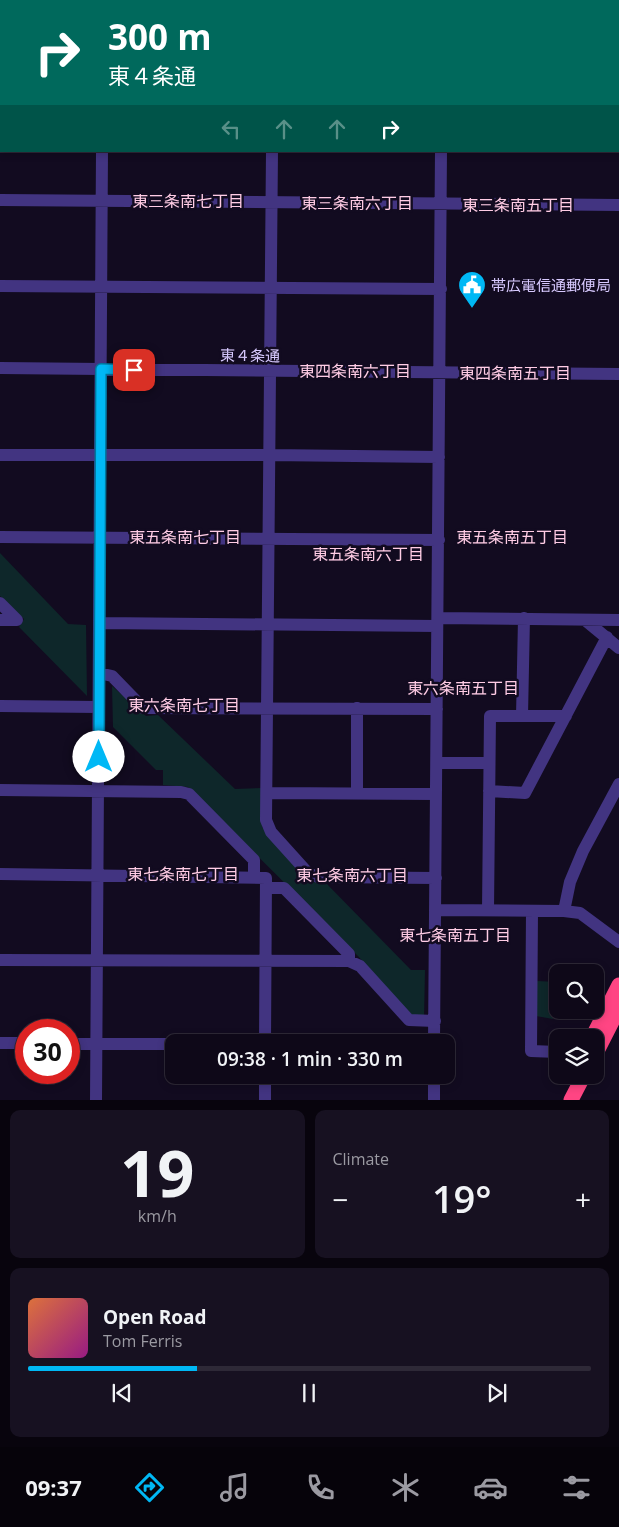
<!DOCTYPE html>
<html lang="en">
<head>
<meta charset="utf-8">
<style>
  :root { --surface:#0e0818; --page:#171121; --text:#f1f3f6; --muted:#9b9aa2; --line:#2e2937; --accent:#00b8f5 }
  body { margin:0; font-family:"Open Sans","Noto Sans JP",sans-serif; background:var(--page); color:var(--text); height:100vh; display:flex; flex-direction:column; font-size:19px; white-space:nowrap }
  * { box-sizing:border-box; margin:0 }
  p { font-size:16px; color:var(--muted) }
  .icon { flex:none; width:28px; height:28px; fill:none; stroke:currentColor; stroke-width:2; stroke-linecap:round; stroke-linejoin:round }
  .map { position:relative; height:1100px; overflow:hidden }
  .side { display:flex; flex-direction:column; gap:10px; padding:10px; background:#08040d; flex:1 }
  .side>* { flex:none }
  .guide { position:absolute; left:0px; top:0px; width:620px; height:152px; box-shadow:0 2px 8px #0003,0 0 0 1px var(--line); background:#00695c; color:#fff; overflow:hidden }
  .controls { position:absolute; left:549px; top:964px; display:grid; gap:10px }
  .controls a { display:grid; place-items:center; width:55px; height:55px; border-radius:10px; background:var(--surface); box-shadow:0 2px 8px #0003,0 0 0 1px var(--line); font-size:25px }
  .speed { position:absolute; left:15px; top:1019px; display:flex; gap:10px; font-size:25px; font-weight:700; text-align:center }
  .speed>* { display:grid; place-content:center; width:65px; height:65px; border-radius:50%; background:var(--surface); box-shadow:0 2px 8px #0003,0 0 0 1px var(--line); line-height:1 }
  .speed .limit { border:8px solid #d22; background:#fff; color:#111 }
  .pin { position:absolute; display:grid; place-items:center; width:42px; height:42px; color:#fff; margin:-21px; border-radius:10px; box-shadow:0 2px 8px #0006 }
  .me { position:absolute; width:55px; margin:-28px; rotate:0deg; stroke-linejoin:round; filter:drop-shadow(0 0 4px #0008) }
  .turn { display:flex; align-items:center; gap:18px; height:105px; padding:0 25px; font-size:22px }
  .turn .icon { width:65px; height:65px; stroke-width:2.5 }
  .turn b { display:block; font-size:35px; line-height:42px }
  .lanes { display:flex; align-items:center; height:48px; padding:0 25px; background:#0003; justify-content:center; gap:25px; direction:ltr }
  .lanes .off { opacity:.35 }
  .big { font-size:38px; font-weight:600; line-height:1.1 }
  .side .tile { flex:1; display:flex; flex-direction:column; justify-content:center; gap:8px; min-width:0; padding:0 18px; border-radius:10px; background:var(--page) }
  .side .dial { align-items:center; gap:0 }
  .dial b { font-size:65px; line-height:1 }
  .song { display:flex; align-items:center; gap:15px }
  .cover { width:60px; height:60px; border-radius:8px; background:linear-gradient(135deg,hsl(20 70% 55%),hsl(310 70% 35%)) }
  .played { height:5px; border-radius:2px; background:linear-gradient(90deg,var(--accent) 30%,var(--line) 30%) }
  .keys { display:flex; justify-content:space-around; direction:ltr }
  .heat { display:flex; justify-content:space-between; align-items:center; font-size:28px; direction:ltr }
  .side .tiles { flex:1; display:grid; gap:10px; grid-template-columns:1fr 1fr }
  .tile:last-child { grid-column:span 2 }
  .trip { position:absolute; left:165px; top:1034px; width:290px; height:50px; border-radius:10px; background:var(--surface); box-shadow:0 2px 8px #0003,0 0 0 1px var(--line); font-weight:600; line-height:50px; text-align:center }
  .menu { display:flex; height:80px; justify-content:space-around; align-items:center; background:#06030a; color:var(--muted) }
  .menu .icon { width:35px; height:35px }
  .menu .on { color:var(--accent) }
  .menu b { font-size:22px; color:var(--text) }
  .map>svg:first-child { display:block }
  .green { fill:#0e272a }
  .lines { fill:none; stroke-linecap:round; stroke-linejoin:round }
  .minor { stroke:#423481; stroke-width:12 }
  .highway { stroke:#ff4583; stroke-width:15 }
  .route-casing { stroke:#00789f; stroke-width:12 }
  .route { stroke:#00b8f5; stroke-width:9 }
  .labels { text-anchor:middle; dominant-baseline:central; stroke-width:5; stroke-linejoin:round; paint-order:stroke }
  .poi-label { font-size:15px; fill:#d8caff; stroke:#120b20; text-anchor:start }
  .street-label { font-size:15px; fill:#d8caff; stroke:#120b20 }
  .neighbourhood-label { font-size:16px; fill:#ffcce5; stroke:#120b20 }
</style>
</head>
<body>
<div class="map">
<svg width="619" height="1100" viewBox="0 0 619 1100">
  <rect width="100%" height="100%" fill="#120b20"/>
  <path class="green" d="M0 553 68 624 86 625 87 696 19 627 24 619 0 596Z
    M112 686 146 716 158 715 235 789 263 788 262 827 324 881 411 970H425L424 1018 410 1016 358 956 188 787 163 785V770H156L113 727Z
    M537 981 557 982V1001L553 1019 536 1016Z"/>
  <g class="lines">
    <path class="minor" d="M612 0V1
      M104 1V0
      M273 1V0
      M442 1V0
      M0 31H1
      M0 115H1
      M272 151 266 820 271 832 308 873 318 877 436 878
      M0 200 619 205
      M0 286 441 289
      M0 368 619 374
      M0 455H270L439 457
      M0 537 439 540
      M0 603 17 620
      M438 618 619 620
      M0 620H17
      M585 620 619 648
      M100 623 437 626
      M99 673 112 676 143 708 437 709
      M0 706 99 707
      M522 716 524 618
      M437 763H489
      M0 790 181 792 189 794 254 860V877
      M489 791 525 793 607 637
      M267 793 436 794
      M357 793V708
      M0 874 266 878 265 1042
      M267 888H284L349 954V961
      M435 910 564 911 580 913 619 942
      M488 910 490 716H566
      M532 911 531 1051 558 1052
      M564 911 570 882 583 851 619 784
      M0 960 349 961 360 966 409 1020 435 1021
      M434 1042 441 151
      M0 1043H26
      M69 1044H174
      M96 1100 102 151
      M265 1100V1075
      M434 1100V1075"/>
    <path class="highway" d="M592 1038 619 985
      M595 1055 619 1008
      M571 1100 584 1075"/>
  </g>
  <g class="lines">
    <defs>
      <path id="route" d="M99 757 101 369 134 370"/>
    </defs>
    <use href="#route" class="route-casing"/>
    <use href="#route" class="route"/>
  </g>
  <defs>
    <symbol id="civic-pin" viewBox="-11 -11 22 30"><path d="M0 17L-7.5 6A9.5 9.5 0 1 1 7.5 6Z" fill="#00b8f5" stroke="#120b20"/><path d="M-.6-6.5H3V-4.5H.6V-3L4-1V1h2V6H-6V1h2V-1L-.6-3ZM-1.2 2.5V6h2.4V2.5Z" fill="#fff"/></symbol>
  </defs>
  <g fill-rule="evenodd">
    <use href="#civic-pin" x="456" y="269" width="32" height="43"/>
  </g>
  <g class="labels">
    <g class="poi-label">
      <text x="491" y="285">帯広電信通郵便局</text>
    </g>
    <g class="street-label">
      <text transform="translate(250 355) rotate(1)">東４条通</text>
    </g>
    <g class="neighbourhood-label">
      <text x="188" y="201">東三条南七丁目</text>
      <text x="357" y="203">東三条南六丁目</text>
      <text x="518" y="205">東三条南五丁目</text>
      <text x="355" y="371">東四条南六丁目</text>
      <text x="515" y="373">東四条南五丁目</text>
      <text x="185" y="537">東五条南七丁目</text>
      <text x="512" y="537">東五条南五丁目</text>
      <text x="368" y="554">東五条南六丁目</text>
      <text x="463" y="688">東六条南五丁目</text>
      <text x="184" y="705">東六条南七丁目</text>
      <text x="183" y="874">東七条南七丁目</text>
      <text x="352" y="875">東七条南六丁目</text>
      <text x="455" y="935">東七条南五丁目</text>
    </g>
  </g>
</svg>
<div class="controls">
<a><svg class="icon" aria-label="search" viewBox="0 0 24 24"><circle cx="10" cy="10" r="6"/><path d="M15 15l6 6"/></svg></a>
<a><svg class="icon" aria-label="layers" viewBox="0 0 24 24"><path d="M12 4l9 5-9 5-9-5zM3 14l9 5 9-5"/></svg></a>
</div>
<div class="speed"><div class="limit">30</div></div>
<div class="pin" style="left:134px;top:370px;background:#d93025"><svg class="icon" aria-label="arrive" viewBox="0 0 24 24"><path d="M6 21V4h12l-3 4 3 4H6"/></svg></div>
<svg class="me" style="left:99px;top:757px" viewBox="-20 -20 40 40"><circle r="19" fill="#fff"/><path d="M0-13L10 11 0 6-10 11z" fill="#00b8f5"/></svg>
<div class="trip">09:38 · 1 min · 330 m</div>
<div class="guide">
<div class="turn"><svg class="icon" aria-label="right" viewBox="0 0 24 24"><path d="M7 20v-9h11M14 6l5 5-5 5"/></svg><div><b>300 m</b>東４条通</div></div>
<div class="lanes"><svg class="icon off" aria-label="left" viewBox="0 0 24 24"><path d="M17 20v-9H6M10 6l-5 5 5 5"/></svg><svg class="icon off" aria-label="ahead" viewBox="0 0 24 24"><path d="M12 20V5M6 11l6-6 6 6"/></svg><svg class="icon off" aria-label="ahead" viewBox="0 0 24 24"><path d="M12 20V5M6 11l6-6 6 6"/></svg><svg class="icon" aria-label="right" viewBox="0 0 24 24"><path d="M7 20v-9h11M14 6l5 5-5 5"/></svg></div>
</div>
</div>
<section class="side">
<div class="tiles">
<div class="tile dial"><b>19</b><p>km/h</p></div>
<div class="tile"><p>Climate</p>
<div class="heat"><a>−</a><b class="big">19°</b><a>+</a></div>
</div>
<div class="tile">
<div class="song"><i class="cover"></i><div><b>Open Road</b><p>Tom Ferris</p></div></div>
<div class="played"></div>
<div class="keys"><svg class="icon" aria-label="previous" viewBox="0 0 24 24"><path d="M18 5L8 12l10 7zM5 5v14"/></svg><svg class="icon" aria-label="pause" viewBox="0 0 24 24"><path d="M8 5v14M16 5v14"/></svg><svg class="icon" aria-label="next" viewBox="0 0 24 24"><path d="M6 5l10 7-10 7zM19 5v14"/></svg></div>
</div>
</div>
</section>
<nav class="menu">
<b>09:37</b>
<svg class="icon on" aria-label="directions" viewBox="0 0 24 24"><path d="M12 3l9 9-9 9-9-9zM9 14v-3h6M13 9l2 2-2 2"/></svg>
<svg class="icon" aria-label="music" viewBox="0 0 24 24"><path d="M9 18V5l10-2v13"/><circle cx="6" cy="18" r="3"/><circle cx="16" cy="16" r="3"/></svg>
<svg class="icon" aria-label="phone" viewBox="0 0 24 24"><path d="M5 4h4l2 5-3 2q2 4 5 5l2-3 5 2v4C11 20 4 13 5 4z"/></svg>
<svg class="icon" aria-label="climate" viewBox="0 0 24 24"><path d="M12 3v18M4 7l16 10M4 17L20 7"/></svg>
<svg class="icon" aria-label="car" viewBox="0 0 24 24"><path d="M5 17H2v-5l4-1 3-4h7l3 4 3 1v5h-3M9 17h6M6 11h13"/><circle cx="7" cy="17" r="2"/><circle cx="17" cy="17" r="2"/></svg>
<svg class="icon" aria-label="filters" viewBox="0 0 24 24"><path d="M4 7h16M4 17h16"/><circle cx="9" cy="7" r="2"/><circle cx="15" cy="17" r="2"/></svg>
</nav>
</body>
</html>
